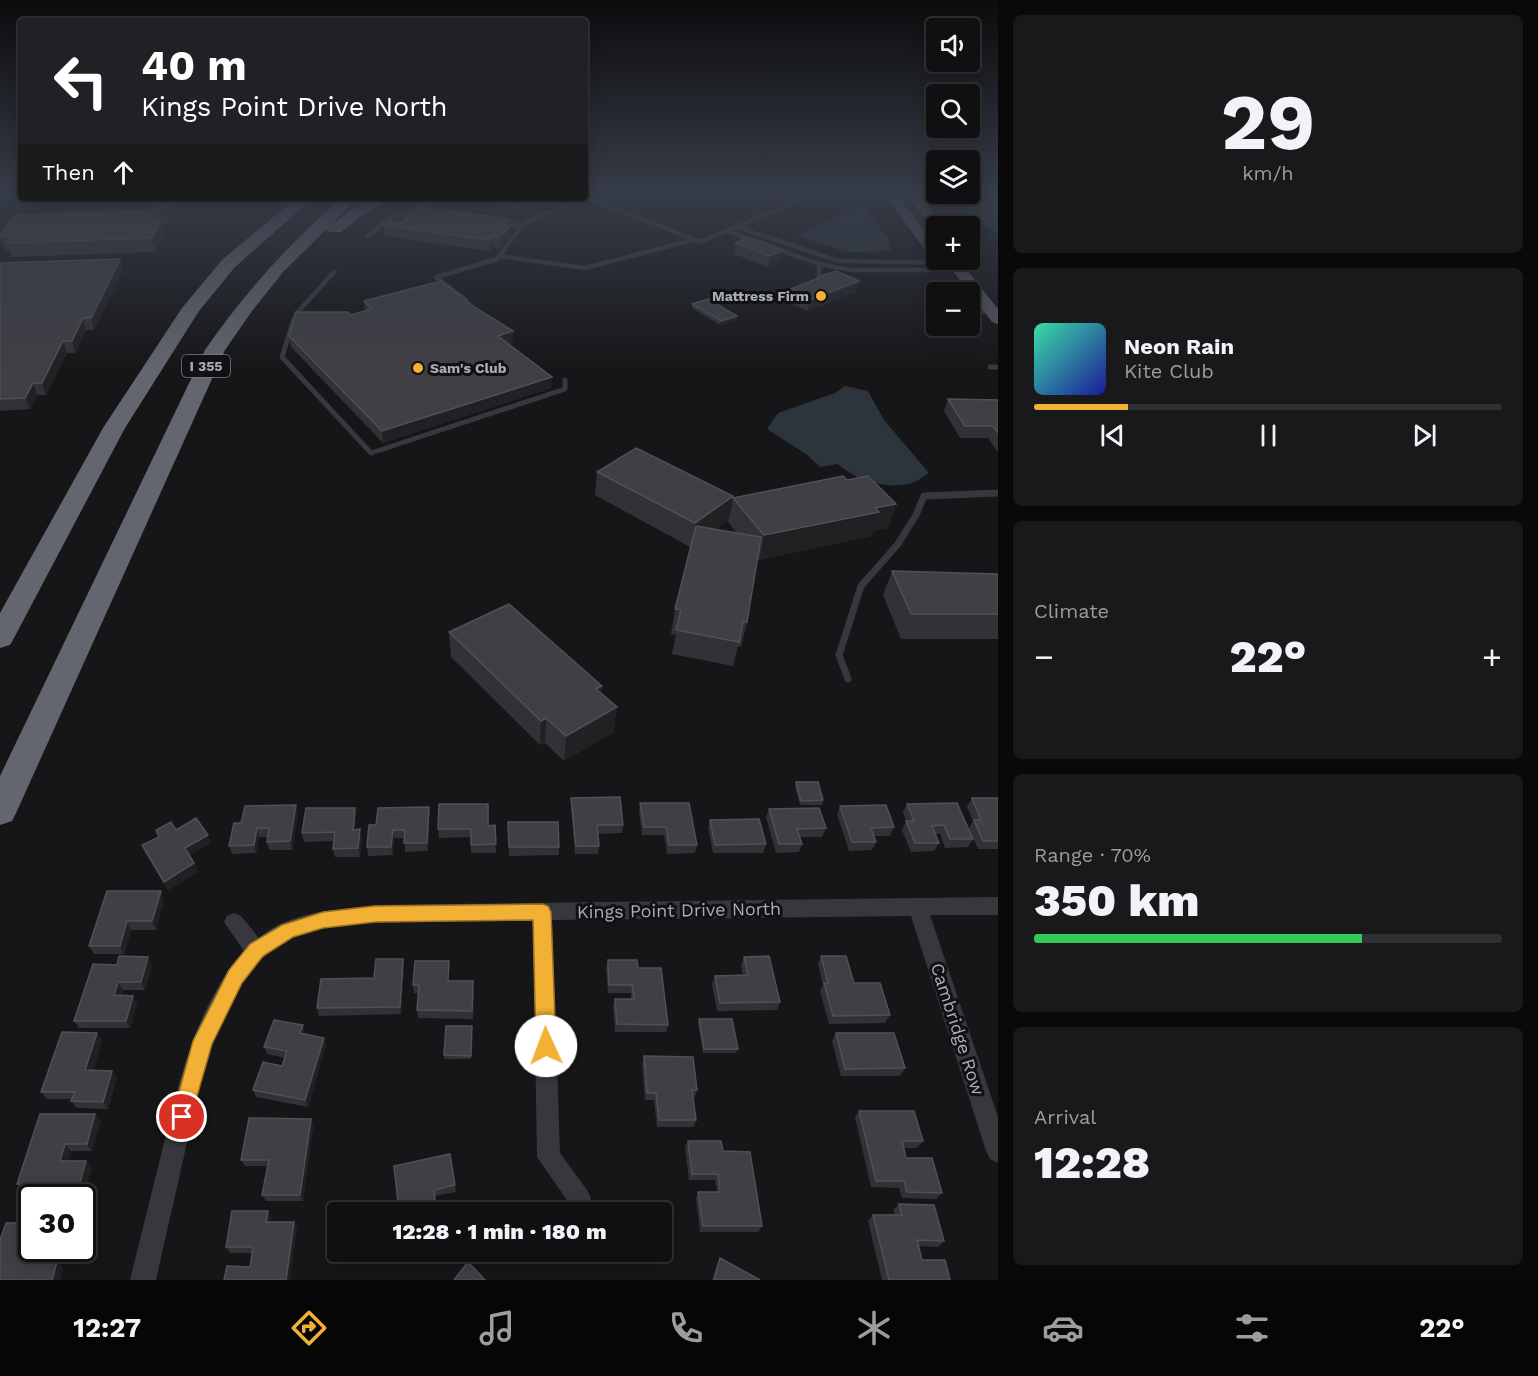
<!DOCTYPE html>
<html lang="en">
<head>
<meta charset="utf-8">
<style>
  :root { --surface:#101012; --page:#19191b; --text:#f1f3f6; --muted:#9c9d9f; --line:#303032; --accent:#f2b134 }
  body { margin:0; font-family:"Work Sans",sans-serif; background:var(--page); color:var(--text); height:100vh; display:flex; flex-direction:column; font-size:22px; white-space:nowrap }
  * { box-sizing:border-box; margin:0 }
  p { font-size:20px; color:var(--muted) }
  .icon { flex:none; width:33px; height:33px; fill:none; stroke:currentColor; stroke-width:2; stroke-linecap:round; stroke-linejoin:round }
  .map { position:relative; flex:1; overflow:hidden }
  .side { display:flex; flex-direction:column; gap:15px; padding:15px; background:#09090a; width:540px }
  .side>* { flex:none }
  .guide { position:absolute; left:18px; top:18px; width:570px; height:183px; border-radius:6px; box-shadow:0 3px 15px #0003,0 0 0 2px var(--line); background:#202124; color:#fff; overflow:hidden }
  .fabs { position:absolute; left:926px; top:18px; display:grid; gap:12px }
  .fabs a { display:grid; place-items:center; width:54px; height:54px; border-radius:6px; background:var(--surface); box-shadow:0 3px 15px #0003,0 0 0 2px var(--line); font-size:30px }
  .speed { position:absolute; left:18px; top:1184px; display:flex; gap:12px; font-size:30px; font-weight:700; text-align:center }
  .speed>* { display:grid; place-content:center; width:78px; height:78px; border-radius:50%; background:var(--surface); box-shadow:0 3px 15px #0003,0 0 0 2px var(--line); line-height:1 }
  .speed .limit { border:3px solid #111; border-radius:9px; background:#fff; color:#111 }
  .pin { position:absolute; display:grid; place-items:center; width:51px; height:51px; color:#fff; margin:-26px; border:3px solid #fff; border-radius:50%; box-shadow:0 2px 6px #0007 }
  .me { position:absolute; width:66px; margin:-33px; rotate:358deg; stroke-linejoin:round; filter:drop-shadow(0 0 4px #0008) }
  .turn { display:flex; align-items:center; gap:21px; height:126px; padding:0 24px; font-size:27px }
  .turn .icon { width:78px; height:78px; stroke-width:2.5 }
  .turn b { display:block; font-size:42px; line-height:51px }
  .then { display:flex; align-items:center; height:57px; padding:0 24px; background:#0003; gap:12px; font-size:22px }
  .big { font-size:45px; font-weight:800; line-height:1.1 }
  .side .card { flex:1; display:flex; flex-direction:column; justify-content:center; gap:9px; min-width:0; padding:0 21px; border-radius:9px; background:var(--page) }
  .side .dial { align-items:center; gap:0 }
  .dial b { font-size:78px; line-height:1 }
  .song { display:flex; align-items:center; gap:18px }
  .cover { width:72px; height:72px; border-radius:9px; background:linear-gradient(135deg,hsl(160 70% 55%),hsl(240 70% 35%)) }
  .played { height:6px; border-radius:3px; background:linear-gradient(90deg,var(--accent) 20%,var(--line) 20%) }
  .keys { display:flex; justify-content:space-around; direction:ltr }
  .heat { display:flex; justify-content:space-between; align-items:center; font-size:33px; direction:ltr }
  .charge { height:9px; border-radius:4px; background:linear-gradient(90deg,#34c759 70%,var(--line) 0) }
  .trip { position:absolute; left:327px; top:1202px; width:345px; height:60px; border-radius:6px; background:var(--surface); box-shadow:0 3px 15px #0003,0 0 0 2px var(--line); font-weight:800; line-height:60px; text-align:center }
  .tabs { display:flex; height:96px; justify-content:space-around; align-items:center; background:#060607; color:var(--muted) }
  .tabs .icon { width:42px; height:42px }
  .tabs .current { color:var(--accent) }
  .tabs b { font-size:27px; color:var(--text) }
  main { display:flex; flex:1; min-height:0 }
  .map>svg:first-child { display:block }
  .green { fill:#1c231d }
  .water { fill:#2c353c }
  .lines { fill:none; stroke-linecap:round; stroke-linejoin:round }
  .lane-far2 { stroke:#37383d; stroke-width:4.5 }
  .lane-far1 { stroke:#37383d; stroke-width:5 }
  .lane { stroke:#37383d; stroke-width:7 }
  .street { fill:#37383d; fill-rule:evenodd }
  .primary { fill:#53555c; fill-rule:evenodd }
  .highway { fill:#63666e; fill-rule:evenodd }
  .wall { fill:#323236 }
  .shaded-wall { fill:#212124 }
  .building { fill:#3f3f44; stroke:#4f5156; stroke-width:1.5 }
  .route { fill:#f2b134; stroke:#9d7322; stroke-width:1.5 }
  .poi-dot { fill:#f2b134; stroke:#111113; stroke-width:2 }
  .labels { text-anchor:middle; dominant-baseline:central; stroke-width:6; stroke-linejoin:round; paint-order:stroke }
  .far-poi-label { font-size:14px; font-weight:bold; fill:#a8adb8; stroke:#111113; text-anchor:end }
  .shield { fill:#111113; stroke:#7b7e86; stroke-width:1.5 }
  .shield-label { font-size:14px; font-weight:bold; fill:#a8adb8 }
  .near-street-label { font-size:18px; fill:#a8adb8; stroke:#111113 }
</style>
</head>
<body>
<main>
<div class="map">
<svg width="998" height="1280" viewBox="0 0 998 1280">
  <rect width="100%" height="100%" fill="#161618"/>
  <path class="green" d="M892 191H896L936 232V247Z"/>
  <path class="water" d="M929 191H936V194H969V191H998V233L990 228 975 225 959 213 960 210 935 201Z
    M862 206 889 239 891 251 846 252 796 235Z
    M845 386 868 391 884 420 929 473C923 477 915 483 908 484 885 489 855 480 838 464L820 467 806 454 767 429 778 413 835 393Z"/>
  <g class="lines">
    <path class="lane-far2" d="M588 198 700 242 820 191
      M522 226 536 217 608 191
      M737 227 838 261 952 263
      M728 231 755 241
      M367 237 394 215 420 212
      M774 248 819 264 851 270H959
      M499 256 585 268 693 240
      M819 264V277L837 273
      M466 300 436 277 497 259 522 226 500 223
      M969 312 992 311
      M294 321 296 314 334 272"/>
    <path class="lane-far1" d="M294 319 282 357 371 453 565 389V380
      M990 367H998"/>
    <path class="lane" d="M848 679 839 655 861 586 898 544 916 515 924 496 998 493"/>
    <path class="street" d="M998 897V915H930L998 1117V1163L990 1159 986 1151 911 916 552 920 560 1153 587 1190 591 1198 587 1206 579 1210 571 1206 537 1157 533 921C494 921 456 922 418 922 379 923 334 921 297 936 219 967 201 1084 184 1156 175 1197 165 1239 156 1280H130C141 1236 152 1191 163 1147 180 1077 196 1006 244 951L224 922 227 916 234 913 241 916 259 938C290 911 336 910 375 905Z"/>
    <path class="primary" d="M882 191H894L936 245V259L931 258Z
      M904 191H916L944 226 933 229Z
      M940 260H959L998 309V324L992 322 949 266Z"/>
    <path class="highway" d="M296 198H313L234 268 199 311 125 428 14 638 10 645 0 648V613L103 428 182 308 222 260Z
      M341 198H358L283 272 252 311 225 350 17 811 12 821 0 825V776L205 350C244 293 289 244 341 198Z
      M374 198H394L363 215 341 232H329L327 229 329 226 353 209Z"/>
  </g>
  <path class="wall" d="M483 198H572L524 215Z
    M173 220 162 224 164 231 155 252 12 257 9 250H5L0 237V236Z
    M401 223 510 230 509 236 500 248 493 247 489 251 385 236 384 225Z
    M735 243 781 260 768 267 734 254Z
    M0 263 123 270 94 330H86L75 353H67L46 395H37L30 409 0 411Z
    M859 281 856 292 807 311 786 301 788 290Z
    M364 301 513 343 509 344 551 388 383 443 291 347 289 336 351 315 365 311Z
    M692 304 737 316 736 320 720 325 692 308Z
    M948 399 998 400V451H997L988 438H960L944 411Z
    M597 472 728 520 716 529 737 533 728 522 733 498 847 480 896 504 888 528 873 531 871 536 759 560 758 559 747 622 741 647 738 646 733 666 672 654 676 635 671 634 675 609 690 547 595 495Z
    M892 571 998 574V639H901L883 595Z
    M449 632 602 686 601 693 614 732 564 761 545 743 540 745 451 657Z
    M796 782 823 800 822 805H800L795 787Z
    M571 798 623 825 622 833 598 834 599 846 598 854H575L571 807Z
    M972 798H998V849H978L969 828 973 821 967 807Z
    M640 803 697 845 695 853 667 854 664 835H642L639 812Z
    M907 804 973 839 968 847 945 848 940 834H935L939 843 934 851 911 852 902 830 906 821 903 812Z
    M840 806 894 827 890 836H874L876 842 872 850 849 851 837 814Z
    M355 808 356 816 355 829 362 838 360 857H335L333 849 334 841 304 842 302 833Z
    M769 809 826 828 822 837H800L802 844 799 852 776 853 766 817Z
    M298 814 292 850H269L267 842 268 837H259L256 853 232 854 229 846 241 823Z
    M429 815 428 851 405 852V838H394L393 855 368 856 367 847 376 825Z
    M710 820 766 844 763 853H713L708 828Z
    M508 822 559 847V855L509 856Z
    M495 825 496 853H471V837L439 838 438 829Z
    M156 830H176L211 843 189 855 194 863 198 872 168 890 146 854 142 845 158 837Z
    M107 891 164 900 156 930H131L124 954H94L89 946Z
    M821 956 854 983 890 1015 885 1023 829 1024 820 991 823 985 818 964Z
    M744 957 780 1002 777 1010 717 1011 712 984 715 976 743 975 741 965Z
    M403 959 404 967 401 1014 319 1016 317 1008 374 978Z
    M608 960 638 968 668 1025 666 1032H615L613 1006 615 999H631V993H608L606 968Z
    M117 965H152L145 990H123L121 995 137 1003 130 1028H79L74 1021Z
    M449 969V981L474 989 473 1019 418 1018 417 1010 419 993H414L413 985Z
    M699 1019 738 1049 736 1053H703L698 1023Z
    M472 1026 471 1059H444V1055Z
    M97 1033 102 1040 93 1071H112L117 1078 108 1109 77 1108 71 1101 72 1099H47L41 1092Z
    M305 1033V1034L326 1045 308 1107 256 1097 253 1090 282 1066 285 1058 267 1054 264 1047Z
    M836 1033 905 1068 900 1076H841L832 1041Z
    M644 1056 697 1090 695 1097H693L696 1120 694 1127H657L654 1100H645L642 1064Z
    M859 1111 923 1141 917 1148H903L906 1158 942 1193 936 1199 902 1198 899 1188 871 1187 855 1117Z
    M40 1114 101 1121 92 1151H71L68 1161 92 1168 82 1197H44L42 1195 43 1191H24L17 1184Z
    M311 1119 313 1126 303 1201H266L262 1195 267 1166H245L241 1160Z
    M688 1141 723 1151 762 1226 758 1232H700L696 1198 698 1192H717L715 1180H689L685 1147Z
    M450 1154 456 1192 435 1196 436 1208 399 1212Z
    M899 1204 944 1241 938 1247 918 1246 922 1260 950 1280H882L868 1221 873 1215H895L893 1210Z
    M271 1217 270 1222H294L297 1228 250 1267 252 1253H230L226 1247Z
    M720 1258 760 1280H712L717 1264Z"/>
  <path class="shaded-wall" d="M544 198H572L524 215V205Z
    M170 207 173 220 162 224 164 231 155 252 152 238 151 218 153 213Z
    M510 219 509 236 500 248V237L505 225Z
    M493 236V247L489 251V240Z
    M784 250 781 260 768 267 770 256Z
    M120 259 123 270 94 330 91 318Z
    M859 281 856 292 807 311 810 300Z
    M737 316 736 320 720 325 721 321Z
    M83 318 86 330 75 353 72 341Z
    M513 331V343L498 347V336Z
    M63 341 67 353 46 395 42 383Z
    M552 377 551 388 383 443 382 431Z
    M33 383 37 395 30 409 25 398Z
    M733 496 728 520 691 548 695 523Z
    M896 504 888 528 873 531 871 536 759 560 764 535Z
    M602 686 599 710 596 689Z
    M617 707 614 732 564 761 566 736Z
    M546 718 545 743 540 745 541 721Z
    M296 805 298 814 292 850 290 841Z
    M429 807V815L428 851 427 843Z
    M355 808 356 816 354 838 353 830Z
    M257 828 259 837 256 853 254 845Z
    M360 829 362 838 360 857 358 848Z
    M393 830 394 838 393 855 391 847Z
    M208 835 211 843 188 856 185 848Z
    M194 863 198 872 168 890 164 882Z
    M161 891 164 900 156 930 152 921Z
    M127 921 131 930 124 954 120 946Z
    M148 957 152 965 145 990 141 982Z
    M403 959 404 967 401 1014 400 1007Z
    M118 982 123 990 119 1003 114 995Z
    M133 996 137 1003 130 1028 126 1021Z
    M303 1025 305 1033 303 1041 300 1033Z
    M97 1033 102 1040 91 1078 85 1070Z
    M324 1038 326 1045 308 1107 305 1100Z
    M112 1071 117 1078 108 1109 103 1102Z
    M95 1114 101 1121 92 1151 87 1144Z
    M311 1119 313 1126 303 1201 300 1195Z
    M65 1144 71 1151 66 1168 60 1161Z
    M86 1161 92 1168 82 1200V1197H77L76 1196Z
    M268 1211 271 1217 269 1228 266 1222Z
    M294 1222 297 1228 290 1280H286Z
    M36 1248H44L38 1267 32 1261Z
    M57 1262 63 1267 60 1280H52Z"/>
  <path class="building" d="M507 198H544L524 205Z
    M165 205 170 207 153 213 151 218H161L152 238 7 243 12 236H0L15 215 148 211Z
    M418 207 510 219 505 225 509 226 500 237 493 236 489 240 384 225 389 221 401 223Z
    M749 237 784 250 770 256 735 243Z
    M120 259 91 318H83L72 341H63L42 383H33L25 398 0 399V263Z
    M836 271 859 281 810 300 788 290Z
    M441 281 476 308 513 331 498 336 552 377 382 431 289 336 296 312H348L351 315 372 309 364 301Z
    M708 299 737 316 721 321 692 304Z
    M948 399 998 400V433L993 426H965Z
    M636 448 733 496 695 523 597 472Z
    M843 476 847 480 868 476 896 504 875 508 879 512 764 535 733 498Z
    M696 526 761 537 747 622 743 621 739 642 676 630 681 610 675 609Z
    M892 571 998 574V614H911Z
    M509 604 602 686 596 689 617 707 566 736 546 718 541 721 449 632Z
    M796 782H818L823 800 801 801Z
    M620 797 623 825H597L599 846H576L571 798Z
    M972 798H998V841H983L974 820H981Z
    M640 803H689L697 845H669L666 827H644Z
    M957 803 973 839H950L944 825 932 826 939 843H915L906 821H914L907 804Z
    M439 804H488V826L495 825 496 844 471 845V829H438Z
    M296 805 290 841 267 842 269 828H257L254 845 229 846 234 823H241L245 806Z
    M886 805 894 827 871 828 876 842H852L840 806Z
    M429 807 427 843H404L405 830H393L391 847H367L369 825H376L378 808Z
    M306 808H355L353 830 360 829 358 848 333 849 335 832 302 833Z
    M819 808 826 828 797 829 802 844H779L769 809Z
    M196 818 208 835 185 848 194 863 164 882 142 845 159 837 156 830 171 822 176 830Z
    M759 819 766 844 715 845 710 820Z
    M508 822H558L559 847H509Z
    M107 891H161L152 921H127L120 946H89Z
    M119 956 148 957 141 982H118L114 995 133 996 126 1021H74L93 964 117 965Z
    M769 956 780 1002 720 1003 715 976 748 975 744 957Z
    M821 956H846L854 983H880L890 1015 833 1016 824 983H828Z
    M376 959H403L400 1007 317 1008 321 979 374 978Z
    M608 960H637L638 968H661L668 1025 617 1024 615 999H634L632 985H609Z
    M415 961H449L448 981H473L472 1011 417 1010 419 985H413Z
    M699 1019H732L738 1049H704Z
    M274 1020 303 1025 300 1033 324 1038 305 1100 253 1090 263 1062 282 1066 287 1051 264 1047Z
    M446 1026H472L471 1056 444 1055Z
    M62 1032 97 1033 85 1070 112 1071 103 1102 71 1101 75 1092H41Z
    M836 1033H894L905 1068 845 1069Z
    M644 1056 693 1057 697 1090H692L696 1120H659L656 1093H647Z
    M859 1111H914L923 1141H902L906 1158H932L942 1193 907 1192 904 1181H876Z
    M40 1114H95L87 1144H65L60 1161H86L76 1196 42 1195 45 1184H17Z
    M249 1118 311 1119 300 1195H262L269 1160H241Z
    M688 1141H721L723 1151 750 1152 762 1226H703L698 1192H720L718 1174H692Z
    M450 1154 455 1185 434 1190 436 1208 463 1202 464 1212H399L394 1166Z
    M899 1204 934 1205 944 1241 917 1240 922 1260H945L950 1280H889L873 1215H902Z
    M232 1211H268L266 1222H294L286 1280H224L227 1266 250 1267 253 1247H226Z
    M6 1223H32V1248H36L32 1261 57 1262 52 1280H0V1240Z
    M720 1258 760 1280H714Z
    M468 1262 485 1280H454Z"/>
  <linearGradient id="sky" x2="0" y2="1"><stop stop-color="#0c0c0d"/><stop offset="0.52" stop-color="#363c48"/><stop offset="1" stop-color="#363c48" stop-opacity="0"/></linearGradient>
  <rect width="998" height="370" fill="url(#sky)"/>
  <path class="route" d="M542 904 548 906 551 912 556 1046 553 1053 546 1056 539 1053 536 1046 533 920 375 922 323 928 293 937 263 956 242 983 212 1044 189 1124 182 1127 175 1124 172 1117 193 1041 229 970 250 944 282 925 323 912 375 906Z"/>
  <g class="poi-dot">
    <circle cx="821" cy="296" r="6"/>
    <circle cx="418" cy="368" r="6"/>
  </g>
  <g class="labels">
    <g class="far-poi-label">
      <text x="809" y="296">Mattress Firm</text>
      <text x="430" y="368" text-anchor="start">Sam's Club</text>
    </g>
    <rect class="shield" x="182" y="355" width="48" height="22" rx="4.5"/>
    <g class="shield-label">
      <text x="206" y="366">I 355</text>
    </g>
    <g class="near-street-label">
      <text transform="translate(679 910) rotate(-1)">Kings Point Drive North</text>
      <text transform="translate(958 1029) rotate(72)">Cambridge Row</text>
    </g>
  </g>
</svg>
<div class="fabs">
<a><svg class="icon" aria-label="sound" viewBox="0 0 24 24"><path d="M4 9h4l5-4v14l-5-4H4zM17 9q2 3 0 6"/></svg></a>
<a><svg class="icon" aria-label="search" viewBox="0 0 24 24"><circle cx="10" cy="10" r="6"/><path d="M15 15l6 6"/></svg></a>
<a><svg class="icon" aria-label="layers" viewBox="0 0 24 24"><path d="M12 4l9 5-9 5-9-5zM3 14l9 5 9-5"/></svg></a>
<a>+</a>
<a>−</a>
</div>
<div class="speed"><div class="limit">30</div></div>
<div class="pin" style="left:182px;top:1117px;background:#d93025"><svg class="icon" aria-label="arrive" viewBox="0 0 24 24"><path d="M6 21V4h12l-3 4 3 4H6"/></svg></div>
<svg class="me" style="left:546px;top:1046px" viewBox="-20 -20 40 40"><circle r="19" fill="#fff"/><path d="M0-13L10 11 0 6-10 11z" fill="#f2b134"/></svg>
<div class="trip">12:28 · 1 min · 180 m</div>
<div class="guide">
<div class="turn"><svg class="icon" aria-label="left" viewBox="0 0 24 24"><path d="M17 20v-9H6M10 6l-5 5 5 5"/></svg><div><b>40 m</b>Kings Point Drive North</div></div>
<div class="then">Then<svg class="icon" aria-label="ahead" viewBox="0 0 24 24"><path d="M12 20V5M6 11l6-6 6 6"/></svg></div>
</div>
</div>
<section class="side">
<div class="card dial"><b>29</b><p>km/h</p></div>
<div class="card">
<div class="song"><i class="cover"></i><div><b>Neon Rain</b><p>Kite Club</p></div></div>
<div class="played"></div>
<div class="keys"><svg class="icon" aria-label="previous" viewBox="0 0 24 24"><path d="M18 5L8 12l10 7zM5 5v14"/></svg><svg class="icon" aria-label="pause" viewBox="0 0 24 24"><path d="M8 5v14M16 5v14"/></svg><svg class="icon" aria-label="next" viewBox="0 0 24 24"><path d="M6 5l10 7-10 7zM19 5v14"/></svg></div>
</div>
<div class="card"><p>Climate</p>
<div class="heat"><a>−</a><b class="big">22°</b><a>+</a></div>
</div>
<div class="card"><p>Range · 70%</p><b class="big">350 km</b><div class="charge"></div></div>
<div class="card"><p>Arrival</p><b class="big">12:28</b></div>
</section>
</main>
<nav class="tabs">
<b>12:27</b>
<svg class="icon current" aria-label="directions" viewBox="0 0 24 24"><path d="M12 3l9 9-9 9-9-9zM9 14v-3h6M13 9l2 2-2 2"/></svg>
<svg class="icon" aria-label="music" viewBox="0 0 24 24"><path d="M9 18V5l10-2v13"/><circle cx="6" cy="18" r="3"/><circle cx="16" cy="16" r="3"/></svg>
<svg class="icon" aria-label="phone" viewBox="0 0 24 24"><path d="M5 4h4l2 5-3 2q2 4 5 5l2-3 5 2v4C11 20 4 13 5 4z"/></svg>
<svg class="icon" aria-label="climate" viewBox="0 0 24 24"><path d="M12 3v18M4 7l16 10M4 17L20 7"/></svg>
<svg class="icon" aria-label="car" viewBox="0 0 24 24"><path d="M5 17H2v-5l4-1 3-4h7l3 4 3 1v5h-3M9 17h6M6 11h13"/><circle cx="7" cy="17" r="2"/><circle cx="17" cy="17" r="2"/></svg>
<svg class="icon" aria-label="filters" viewBox="0 0 24 24"><path d="M4 7h16M4 17h16"/><circle cx="9" cy="7" r="2"/><circle cx="15" cy="17" r="2"/></svg>
<b>22°</b>
</nav>
</body>
</html>
